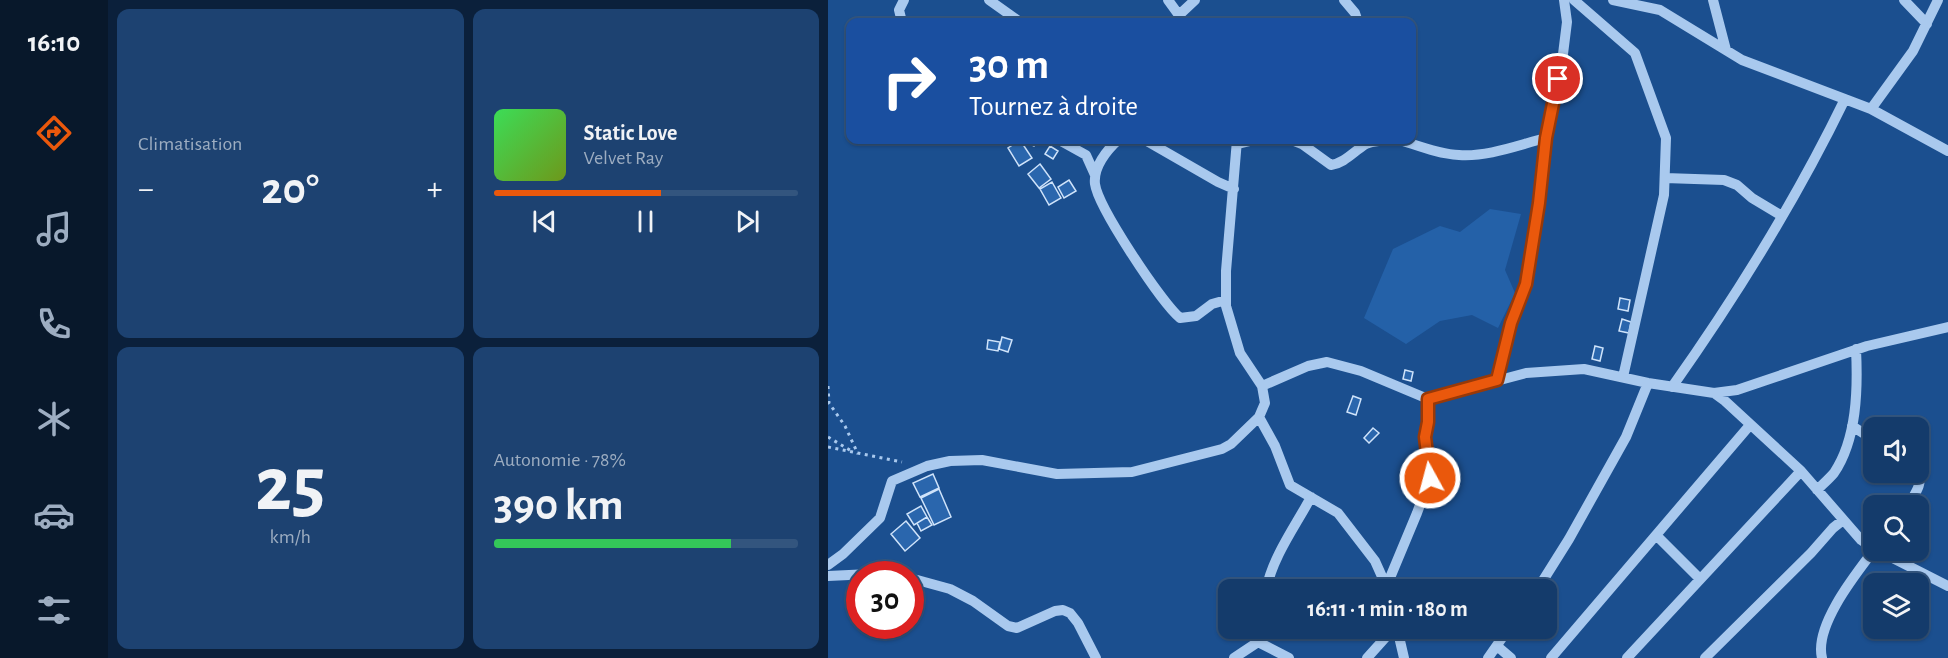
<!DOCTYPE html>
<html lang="fr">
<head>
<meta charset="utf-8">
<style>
  :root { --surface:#143b6b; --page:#1d4271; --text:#f1f3f6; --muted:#9dadc1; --line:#33557e; --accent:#ea580c }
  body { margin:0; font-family:"Alegreya Sans",sans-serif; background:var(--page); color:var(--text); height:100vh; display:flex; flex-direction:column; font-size:22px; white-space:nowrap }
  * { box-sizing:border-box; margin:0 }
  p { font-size:20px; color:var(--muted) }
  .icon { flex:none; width:33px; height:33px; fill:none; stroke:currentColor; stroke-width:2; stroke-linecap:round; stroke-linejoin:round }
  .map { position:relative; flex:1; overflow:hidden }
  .sheet { display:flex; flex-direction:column; gap:9px; padding:9px; background:#0b203b; width:720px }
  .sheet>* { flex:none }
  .top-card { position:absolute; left:18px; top:18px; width:570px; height:126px; border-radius:12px; box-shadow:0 2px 4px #0004,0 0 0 2px var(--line); background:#1a4fa0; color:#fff; overflow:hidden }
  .controls { position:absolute; left:1035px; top:417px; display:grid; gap:12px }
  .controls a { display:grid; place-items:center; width:66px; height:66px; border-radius:12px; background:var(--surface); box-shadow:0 2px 4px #0004,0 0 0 2px var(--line); font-size:30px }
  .speed { position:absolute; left:18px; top:561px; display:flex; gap:12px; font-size:30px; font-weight:700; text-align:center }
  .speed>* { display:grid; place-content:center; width:78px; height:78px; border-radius:50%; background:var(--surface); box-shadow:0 2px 4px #0004,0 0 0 2px var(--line); line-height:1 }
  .speed .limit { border:9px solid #d22; background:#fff; color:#111 }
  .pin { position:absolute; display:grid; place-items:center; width:51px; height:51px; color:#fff; margin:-26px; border:3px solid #fff; border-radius:50%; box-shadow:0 2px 6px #0007 }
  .me { position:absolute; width:66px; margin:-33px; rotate:353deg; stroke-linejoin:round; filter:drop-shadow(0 0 4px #0008) }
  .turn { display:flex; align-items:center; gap:21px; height:126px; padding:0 24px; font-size:27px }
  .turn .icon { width:78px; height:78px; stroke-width:2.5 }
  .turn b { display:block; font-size:42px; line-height:51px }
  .big { font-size:45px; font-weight:600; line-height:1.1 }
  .sheet .widget { flex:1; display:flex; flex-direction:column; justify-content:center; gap:9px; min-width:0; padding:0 21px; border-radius:12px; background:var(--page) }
  .sheet .dial { align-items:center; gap:0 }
  .dial b { font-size:78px; line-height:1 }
  .song { display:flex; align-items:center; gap:18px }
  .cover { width:72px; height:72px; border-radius:9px; background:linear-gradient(135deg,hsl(130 70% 55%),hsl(80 70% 35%)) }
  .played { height:6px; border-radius:3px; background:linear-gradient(90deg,var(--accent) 55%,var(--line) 55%) }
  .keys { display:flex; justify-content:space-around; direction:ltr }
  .heat { display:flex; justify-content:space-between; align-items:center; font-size:33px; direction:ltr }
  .charge { height:9px; border-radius:4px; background:linear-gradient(90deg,#34c759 78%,var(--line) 0) }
  .sheet .tiles { flex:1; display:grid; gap:9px; grid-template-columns:repeat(2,1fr) }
  .trip { position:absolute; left:390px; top:579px; width:339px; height:60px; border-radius:12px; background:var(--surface); box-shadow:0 2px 4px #0004,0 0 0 2px var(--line); font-weight:600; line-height:60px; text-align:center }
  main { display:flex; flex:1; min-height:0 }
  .tabs { display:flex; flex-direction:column; width:108px; justify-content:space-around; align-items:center; background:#08182b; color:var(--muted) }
  .tabs .icon { width:42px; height:42px }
  .tabs .selected { color:var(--accent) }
  .tabs b { font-size:27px; color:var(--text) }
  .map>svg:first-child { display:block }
  .green { fill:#2461a8 }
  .building { fill:#2a66ad; stroke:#cfe3fa; stroke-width:1.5 }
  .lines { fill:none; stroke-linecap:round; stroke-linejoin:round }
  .path { stroke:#a9c9ee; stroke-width:3; stroke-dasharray:3 4.5; stroke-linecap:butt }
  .minor { stroke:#a9c9ee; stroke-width:10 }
  .route-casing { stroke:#983908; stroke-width:15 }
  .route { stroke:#ea580c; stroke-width:10 }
</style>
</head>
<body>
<main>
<nav class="tabs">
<b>16:10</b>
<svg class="icon selected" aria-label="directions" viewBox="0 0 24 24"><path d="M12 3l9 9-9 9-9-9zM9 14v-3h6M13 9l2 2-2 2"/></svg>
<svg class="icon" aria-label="music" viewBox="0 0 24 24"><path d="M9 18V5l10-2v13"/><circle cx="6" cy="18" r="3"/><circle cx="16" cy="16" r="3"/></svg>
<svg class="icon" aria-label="phone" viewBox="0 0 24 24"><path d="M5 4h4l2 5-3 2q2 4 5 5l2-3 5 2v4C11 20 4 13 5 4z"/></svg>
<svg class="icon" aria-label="climate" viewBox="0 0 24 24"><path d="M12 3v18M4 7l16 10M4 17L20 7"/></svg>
<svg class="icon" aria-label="car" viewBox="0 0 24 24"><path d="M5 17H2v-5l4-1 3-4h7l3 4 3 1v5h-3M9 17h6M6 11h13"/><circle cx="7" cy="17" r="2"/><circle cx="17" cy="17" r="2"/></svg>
<svg class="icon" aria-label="filters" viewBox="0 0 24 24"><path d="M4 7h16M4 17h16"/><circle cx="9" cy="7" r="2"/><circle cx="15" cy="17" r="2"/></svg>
</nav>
<section class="sheet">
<div class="tiles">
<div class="widget"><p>Climatisation</p>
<div class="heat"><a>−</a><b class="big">20°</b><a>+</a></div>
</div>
<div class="widget">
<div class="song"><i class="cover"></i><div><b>Static Love</b><p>Velvet Ray</p></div></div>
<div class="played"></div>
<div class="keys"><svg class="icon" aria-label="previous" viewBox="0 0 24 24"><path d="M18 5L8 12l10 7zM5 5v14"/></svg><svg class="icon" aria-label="pause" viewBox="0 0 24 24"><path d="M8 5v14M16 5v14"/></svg><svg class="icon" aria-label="next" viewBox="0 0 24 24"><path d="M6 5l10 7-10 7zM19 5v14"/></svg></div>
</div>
<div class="widget dial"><b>25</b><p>km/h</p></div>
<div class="widget"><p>Autonomie · 78%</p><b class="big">390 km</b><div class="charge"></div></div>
</div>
</section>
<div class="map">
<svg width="1120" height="658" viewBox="0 0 1120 658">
  <rect width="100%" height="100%" fill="#1b4f8f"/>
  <path class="green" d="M662 209 693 214 677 270 687 293 670 328 644 315 612 321 578 344 536 318 565 249 612 226 632 232Z"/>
  <path class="building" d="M192 140 204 158 191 166 180 148Z
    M199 140H209L206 146 197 142Z
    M222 146 230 151 225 159 217 154Z
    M212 164 223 179 211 188 200 174Z
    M241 180 248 191 236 198 230 187Z
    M224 182 233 198 221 205 212 189Z
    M792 298 802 300 800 311 790 309Z
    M794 319 803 322 801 333 791 331Z
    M174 337 184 340 180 352 171 349Z
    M160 340 172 342 170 351 159 349Z
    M767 346 775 348 772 361 764 359Z
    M577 370 585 372 583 381 575 379Z
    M525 396 533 399 528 415 519 412Z
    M545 428 551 433 541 443 536 438Z
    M105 474 111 488 92 497 85 483Z
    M111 489 123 517 106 525 93 498Z
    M93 506 99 517 86 525 79 514Z
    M99 517 104 525 93 531 89 523Z
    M78 521 92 538 77 551 63 534Z"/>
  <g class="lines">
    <path class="path" d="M0 386 1 403 17 426 30 454
      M0 437 25 452
      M0 447 74 462"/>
    <path class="minor" d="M161 0 192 22
      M340 0 356 22
      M516 0 527 13 530 22
      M746 0 807 53 838 138 836 195 795 377
      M785 0 832 10 914 60 1043 109 1120 151
      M885 0 898 50
      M1076 0 1099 24
      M351 15 367 0
      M74 22 71 10 76 0
      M1043 109 1085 51 1110 0
      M231 140 258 155 267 175
      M290 140C279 150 265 167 267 184 270 207 333 302 352 318L368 316 384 304 398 300
      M317 140 390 182 406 189
      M464 140 474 144 503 165C517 163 526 151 538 144 547 140 558 140 568 140
      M572 140C591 146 611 154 631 155 660 157 690 145 718 138
      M410 144 426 140
      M837 178 896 180 909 185 924 198 954 216
      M669 380 683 323 698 284 711 203 718 138 734 62 739 22 736 0
      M434 386 480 366 499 362 533 371 600 399 698 373 756 369 820 383 886 393 909 390 1039 346 1120 327
      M844 387C909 295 968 200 1017 99
      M886 393 897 401 973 471 1033 540 1046 549
      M431 417 447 446 462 485 510 513 547 561 560 590
      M1024 426 1046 440
      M989 490C995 484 1001 479 1006 473 1029 439 1030 389 1028 349
      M1080 506C1086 495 1096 483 1090 472
      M828 535 872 579
      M1049 550 1120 586
      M0 565 15 554 52 518 64 481 99 466 122 461 154 460 229 474 304 472 394 449 403 444 431 417 437 403 434 386 412 353 398 306V271L409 140
      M0 576 42 574
      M82 578 122 589 145 601 180 626 189 628 227 611 235 610 242 613 250 623 268 658
      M559 585 589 513 602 478 597 437 600 421V399
      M438 590C445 556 467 527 483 497
      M709 590 741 539 798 437 820 383
      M569 628 576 658
      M430 642V628
      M669 646 683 658
      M406 658 430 642 461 658
      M539 658 566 628
      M660 658 681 628
      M723 658 922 425
      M799 658 973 471
      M877 658 983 553 1005 528 1015 520
      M994 658C986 626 1027 575 1046 550"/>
  </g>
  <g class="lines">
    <defs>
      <path id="route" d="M602 478 597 437 600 422V399L669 380 683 323 698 284 711 203 718 138 730 79"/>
    </defs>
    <use href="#route" class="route-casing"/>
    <use href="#route" class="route"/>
  </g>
</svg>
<div class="controls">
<a><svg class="icon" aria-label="sound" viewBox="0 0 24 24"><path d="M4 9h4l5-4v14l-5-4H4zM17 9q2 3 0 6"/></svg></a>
<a><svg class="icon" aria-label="search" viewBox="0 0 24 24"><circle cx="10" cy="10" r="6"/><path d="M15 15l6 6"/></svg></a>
<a><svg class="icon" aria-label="layers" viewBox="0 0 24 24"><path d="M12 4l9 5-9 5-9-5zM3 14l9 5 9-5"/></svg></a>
</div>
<div class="speed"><div class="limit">30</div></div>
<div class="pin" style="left:730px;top:79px;background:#d93025"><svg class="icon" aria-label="arrive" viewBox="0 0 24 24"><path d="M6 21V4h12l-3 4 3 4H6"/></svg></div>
<svg class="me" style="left:602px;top:478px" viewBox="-20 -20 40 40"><circle r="17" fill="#ea580c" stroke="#fff" stroke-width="3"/><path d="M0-11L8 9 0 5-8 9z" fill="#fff"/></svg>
<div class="trip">16:11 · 1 min · 180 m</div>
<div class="top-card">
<div class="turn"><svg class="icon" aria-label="right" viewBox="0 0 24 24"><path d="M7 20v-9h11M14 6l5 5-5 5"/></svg><div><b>30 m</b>Tournez à droite</div></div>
</div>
</div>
</main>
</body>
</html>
